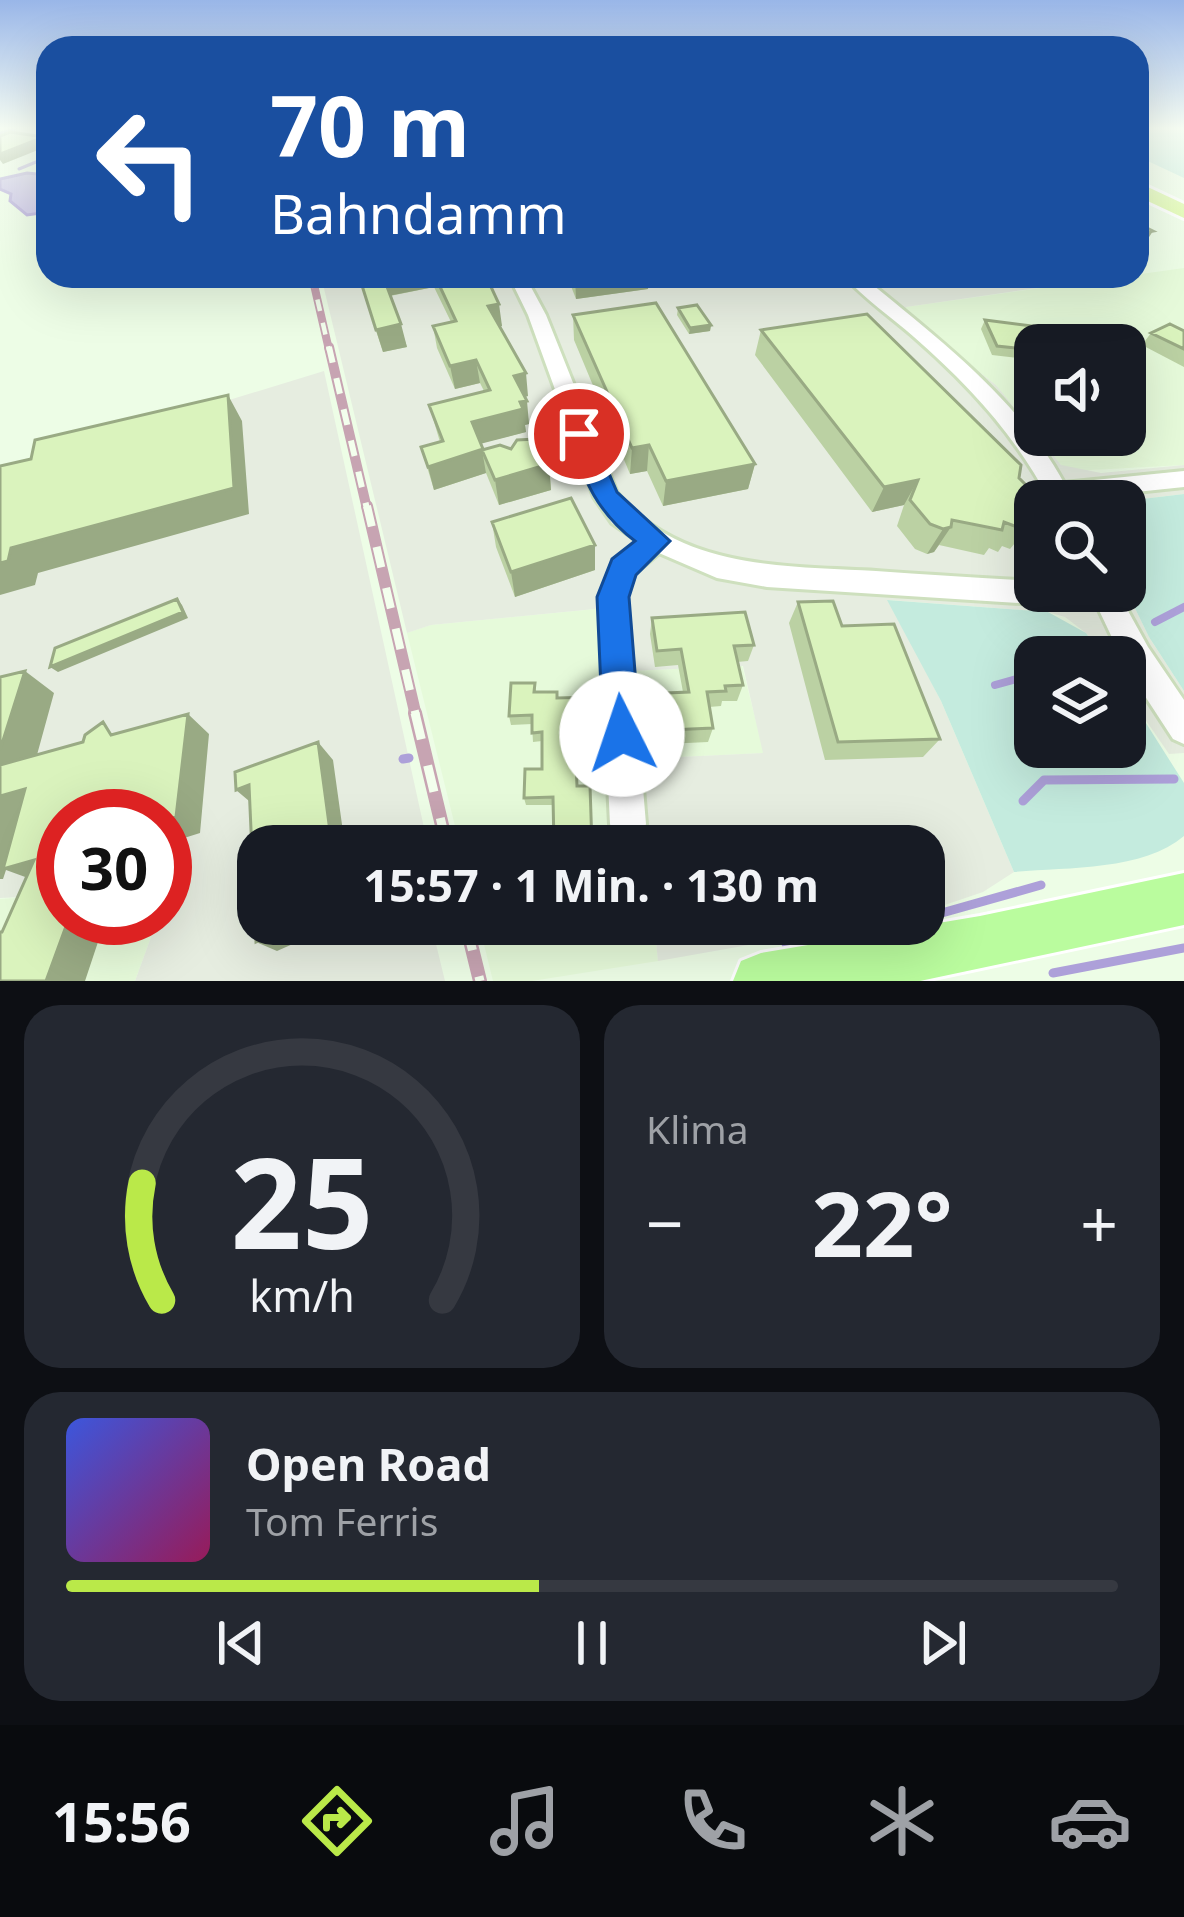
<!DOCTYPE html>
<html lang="de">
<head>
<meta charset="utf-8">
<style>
  :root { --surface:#171b24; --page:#242831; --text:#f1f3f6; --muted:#9ea1a6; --line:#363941; --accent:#bae949 }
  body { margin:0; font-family:"Noto Sans",sans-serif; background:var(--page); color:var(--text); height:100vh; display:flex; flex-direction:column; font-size:45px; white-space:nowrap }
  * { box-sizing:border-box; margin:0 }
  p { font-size:39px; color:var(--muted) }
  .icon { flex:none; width:66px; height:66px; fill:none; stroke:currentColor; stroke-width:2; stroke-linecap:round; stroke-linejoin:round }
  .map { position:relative; height:981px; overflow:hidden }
  .details { display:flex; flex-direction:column; gap:24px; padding:24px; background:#0d0f14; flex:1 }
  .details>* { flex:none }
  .banner { position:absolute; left:36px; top:36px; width:1113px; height:252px; border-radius:36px; box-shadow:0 12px 48px #0002; background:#1a4fa0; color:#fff; overflow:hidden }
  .fabs { position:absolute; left:1014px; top:324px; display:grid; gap:24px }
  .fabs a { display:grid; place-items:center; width:132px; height:132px; border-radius:24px; background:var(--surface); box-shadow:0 12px 48px #0002; font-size:60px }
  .speed { position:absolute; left:36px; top:789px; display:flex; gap:24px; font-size:60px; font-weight:700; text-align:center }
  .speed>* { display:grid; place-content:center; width:156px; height:156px; border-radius:50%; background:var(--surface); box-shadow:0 12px 48px #0002; line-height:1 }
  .speed .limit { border:18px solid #d22; background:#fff; color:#111 }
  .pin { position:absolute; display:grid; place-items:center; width:102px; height:102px; color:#fff; margin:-51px; border:6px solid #fff; border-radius:50%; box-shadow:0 3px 12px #0007 }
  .me { position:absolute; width:132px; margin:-66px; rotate:356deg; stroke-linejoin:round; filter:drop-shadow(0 0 9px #0008) }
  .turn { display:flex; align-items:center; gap:42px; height:252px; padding:0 36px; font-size:54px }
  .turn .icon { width:156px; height:156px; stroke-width:2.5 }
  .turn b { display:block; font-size:84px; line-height:102px }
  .big { font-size:90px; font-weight:700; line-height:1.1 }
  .details .card { flex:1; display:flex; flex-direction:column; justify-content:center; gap:18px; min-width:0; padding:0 42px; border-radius:36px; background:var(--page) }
  .details .dial { align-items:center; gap:0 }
  .dial svg { height:312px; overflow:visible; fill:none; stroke:var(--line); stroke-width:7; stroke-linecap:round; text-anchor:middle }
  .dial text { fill:var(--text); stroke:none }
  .song { display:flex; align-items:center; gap:36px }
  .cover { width:144px; height:144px; border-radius:18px; background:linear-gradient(135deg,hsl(230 70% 55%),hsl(330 70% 35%)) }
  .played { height:12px; border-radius:6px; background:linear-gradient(90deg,var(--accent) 45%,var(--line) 45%) }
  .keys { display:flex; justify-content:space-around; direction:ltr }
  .heat { display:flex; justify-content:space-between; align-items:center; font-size:66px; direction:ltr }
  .details .tiles { flex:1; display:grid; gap:24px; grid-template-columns:1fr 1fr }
  .card:last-child { grid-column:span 2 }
  .trip { position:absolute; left:237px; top:825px; width:708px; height:120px; border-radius:36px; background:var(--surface); box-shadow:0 12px 48px #0002; font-weight:700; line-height:120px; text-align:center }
  .menu { display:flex; height:192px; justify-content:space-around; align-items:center; background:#090b0e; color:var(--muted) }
  .menu .icon { width:84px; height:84px }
  .menu .active { color:var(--accent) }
  .menu b { font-size:54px; color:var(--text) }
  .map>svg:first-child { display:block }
  .residential { fill:#e6fada }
  .industrial { fill:#e6ede0 }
  .green { fill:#c4ebde }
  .water { fill:#c3bae7; stroke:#ada0d9; stroke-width:3 }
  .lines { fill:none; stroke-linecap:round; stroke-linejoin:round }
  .stream-far2 { stroke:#ada0d9; stroke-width:3 }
  .stream-far1 { stroke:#ada0d9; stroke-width:8 }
  .stream { stroke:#ada0d9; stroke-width:9 }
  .minor-casing { stroke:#cee0be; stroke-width:6 }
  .major-casing { stroke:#fff; stroke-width:6 }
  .highway-casing { stroke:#fff; stroke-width:6 }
  .minor { fill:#fff; fill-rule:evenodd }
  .major { fill:#bafc9e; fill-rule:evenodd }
  .highway { fill:#daf89c; fill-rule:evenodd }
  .rail-far3-casing { stroke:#c7a4b2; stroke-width:8 }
  .rail-far2-casing { stroke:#c7a4b2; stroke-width:10 }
  .rail-far1-casing { stroke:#c7a4b2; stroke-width:12 }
  .rail-casing { stroke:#c7a4b2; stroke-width:14 }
  .rail-far3 { stroke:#f3ffed; stroke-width:4.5; stroke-dasharray:12; stroke-linecap:butt }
  .rail-far2 { stroke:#f3ffed; stroke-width:6; stroke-dasharray:16; stroke-linecap:butt }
  .rail-far1 { stroke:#f3ffed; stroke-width:8; stroke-dasharray:21; stroke-linecap:butt }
  .rail { stroke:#f3ffed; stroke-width:9; stroke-dasharray:27; stroke-linecap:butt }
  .wall { fill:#bbd1a3 }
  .shaded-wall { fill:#99aa84 }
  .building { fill:#daf3bd; stroke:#99aa84; stroke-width:3 }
  .route { fill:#1a73e8; stroke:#114b97; stroke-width:3 }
</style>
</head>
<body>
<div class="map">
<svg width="1184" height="981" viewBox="0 0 1184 981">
  <rect width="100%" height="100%" fill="#edfde6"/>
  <path class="residential" d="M1184 268V465L1072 471 1061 465 1036 435H1125V345H1035V434L996 385 905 314 906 307Z
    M606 608 607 672 742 666 764 753 637 759 646 846H460L407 633 431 625Z
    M63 895V918H158L135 981H0V899Z
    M479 924H654L658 961 532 981H493Z"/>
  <path class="industrial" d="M321 276H1119L906 307 905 314 996 385 1061 465 1101 473 1184 465V494L1125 501H1035V591L1125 588 1149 637 1184 691V753L1169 754 1125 690V657H1102L1086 633 1065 617 1048 612 889 600 941 701 1014 872 983 892 924 912V846H646L637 759 763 753 743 666 606 672 605 608 431 625 407 633Z
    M324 371 428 846H258V924H445L447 933 435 940 445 981H135L158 918H165V816H63V895L0 898V470Z
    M654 924H868L658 961Z"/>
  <path class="green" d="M1137 129 1184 130V178L1137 156Z
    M1184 494V691L1149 637 1125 588V501Z
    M887 600 1048 612 1086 633 1102 657H1035V747H1125V690L1184 783V836C1143 871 1067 867 1014 872L941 701Z"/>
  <path class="water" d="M27 173 48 175V212L27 215 10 201 11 194 0 189V179Z"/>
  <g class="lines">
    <path class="stream-far2" d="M0 133 15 129
      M19 169 48 157"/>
    <path class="stream-far1" d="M1155 622 1184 607
      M1067 657 1088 646
      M995 685 1035 674"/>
    <path class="stream" d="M403 759 409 758
      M1023 801 1044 780 1174 779
      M924 918 1041 885
      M786 944 892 924
      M1053 973 1184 948"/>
    <defs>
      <path id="minor" d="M509 276H525L546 315 617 493C679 570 787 566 876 571 929 575 982 578 1035 581V591H1117L1148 647 1184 700V744L1173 739 1126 667 1098 608 767 587 717 578 659 553 634 574 627 597 646 824 641 837 628 842 615 837 610 824 599 597 614 560 638 541 612 523 594 497 528 315Z
        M844 276H862C936 337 1017 397 1064 483L1184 471V487L1050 501C1016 436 969 385 914 337 891 317 865 299 844 276Z"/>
      <path id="major" d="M1184 873V925L920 981H733L741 961 761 953 980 916Z"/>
      <path id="highway" d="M1137 182 1184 204V218L1137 196Z"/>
    </defs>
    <use href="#minor" class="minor-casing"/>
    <use href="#major" class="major-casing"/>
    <use href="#highway" class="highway-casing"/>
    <use href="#minor" class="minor"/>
    <use href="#major" class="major"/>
    <use href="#highway" class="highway"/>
    <defs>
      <path id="rail-far3" d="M312 276 329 350"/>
      <path id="rail-far2" d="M329 347 367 509"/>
      <path id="rail-far1" d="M367 506 416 716"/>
      <path id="rail" d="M415 713 447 846
        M466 924 480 981"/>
    </defs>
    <use href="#rail-far3" class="rail-far3-casing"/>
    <use href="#rail-far2" class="rail-far2-casing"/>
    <use href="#rail-far1" class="rail-far1-casing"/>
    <use href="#rail" class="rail-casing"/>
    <use href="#rail-far3" class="rail-far3"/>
    <use href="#rail-far2" class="rail-far2"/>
    <use href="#rail-far1" class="rail-far1"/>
    <use href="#rail" class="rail"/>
  </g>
  <path class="wall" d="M358 276H486L502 326 499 327 528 396 525 397 529 424 525 425 526 432 481 443 483 449 549 464 551 490 499 505 486 473 434 490 421 447 440 442 429 405 484 391 480 383 455 389 437 348 433 326 451 322 434 287 390 296 407 347 383 352Z
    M567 276H649L648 289 576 299Z
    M678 308 711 325 710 331 689 334 677 315Z
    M573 315 755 464 748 489 663 506 647 471 630 474 574 340Z
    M985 320 1035 345V360L992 355 981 329Z
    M761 330 1019 478 1035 501V531L1023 546 1015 543 1010 549 1002 546 998 552 989 548 984 555 939 545 934 552 927 554 915 549 897 526 904 505 872 512 755 355Z
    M1184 331V367L1142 345 1151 333Z
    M492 522 595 570 515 597 496 547Z
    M798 602 842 626 940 739 923 757 825 760 789 623Z
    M652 618 754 645 748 661 737 662 743 685 737 701H722L721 706 709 707 713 728 708 742 645 745 641 709 643 694 683 692 678 665 655 667 650 634Z
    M535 683 536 692 557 698 595 697 596 740H579L553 805H526L524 798 542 769V741L533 742 532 724 511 725 509 716Z"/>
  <path class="shaded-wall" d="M44 137 48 146 3 164 0 160V154Z
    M1153 231 1138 254H1137V234Z
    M382 276H432L434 287 388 296Z
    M575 276H649L648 289 576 299Z
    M499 304 502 326 491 328 488 306Z
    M401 324 407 347 383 352 376 330Z
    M711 325 710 331 689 334 690 328Z
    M476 360 480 383 455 389 450 366Z
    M526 373 528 396 516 399 514 376Z
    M228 395 242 421 249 514 38 573 35 585 0 595V563L11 548Z
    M527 401 529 424 525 425 526 432 476 445 472 422Z
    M649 445 647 471 630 474 632 448Z
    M482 450 486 473 434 490 428 467Z
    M549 464 551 490 499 505 495 480Z
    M755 464 748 489 663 506 666 481Z
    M918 480 904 505 872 512 884 487Z
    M951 527 934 552 927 554 943 529Z
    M595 545V570L515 597 511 572Z
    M177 599 182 605 188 618 58 672 50 667Z
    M25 671 54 693 29 784 0 769V750Z
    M188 714 209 734 200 833 165 844V820Z
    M318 742 333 760 345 846H332Z
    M249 785 255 806 236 790Z
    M25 789 34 860 39 882 6 870 3 879H0V796Z
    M69 918H106L85 981H46Z
    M297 924H338L277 951 256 942Z"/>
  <path class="building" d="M10 132 44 137 0 154V136Z
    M1137 223 1153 231 1137 234Z
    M359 276H383L401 324 376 330Z
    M435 276H486L499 304 488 306 526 373 514 376 527 401 520 402 523 409 472 422 483 449 428 467 421 447 443 441 429 405 490 390 476 360 450 366 433 326 456 321Z
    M656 303 755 464 666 481 649 445 632 448 573 315Z
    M697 305 711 325 690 328 678 308Z
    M867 314 1021 465 1019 478 1042 501H1035V518L1031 516 1030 524 1018 519 1017 527 1004 522 1002 530 952 520 951 527 943 529 930 524 910 500 918 480 884 487 761 330Z
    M985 320 1064 330V345H1035V350L997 346Z
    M1170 324 1184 331V349L1151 333Z
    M228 395 234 488 11 548 8 561 0 563V466L31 459 35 440Z
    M536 439 549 464 495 480 482 450 500 445 511 449 517 440Z
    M571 498 595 545 511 572 492 522Z
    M177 599 183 612 50 667 55 648Z
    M833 601 842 626 894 624 940 739 838 742 798 602Z
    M745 612 754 645 734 646 743 685 725 686 726 691 707 692 713 728 647 731 643 694 689 692 681 649 657 651 652 618Z
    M25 671 0 750V677Z
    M511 683H535L534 692H557V698L595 697 596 731H579L575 739 577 786H590L592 846H554L553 797 524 798 525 769H542V732L532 733V715L509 716Z
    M188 714 176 817 165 820V816H63V918H69L46 981H0V932H2L34 860 3 869 25 789 0 796V765L83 742 85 735 103 722 111 735Z
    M318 742 332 846H258V924H297L256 942 249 785 236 790 235 772Z"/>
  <linearGradient id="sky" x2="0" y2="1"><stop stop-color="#99b6e8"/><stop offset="0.48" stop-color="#f7fef4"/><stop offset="1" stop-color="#f7fef4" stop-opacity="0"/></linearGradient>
  <rect width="1184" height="267" fill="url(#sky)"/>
  <path class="route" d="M579 426 592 434 617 492 670 541 636 575 629 597 640 734 635 747 622 752 609 747 603 734 597 597 612 559 635 541C596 512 584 478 567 434Z"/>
</svg>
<div class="fabs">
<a><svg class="icon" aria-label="sound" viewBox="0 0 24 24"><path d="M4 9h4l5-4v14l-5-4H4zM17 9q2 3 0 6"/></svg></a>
<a><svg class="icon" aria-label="search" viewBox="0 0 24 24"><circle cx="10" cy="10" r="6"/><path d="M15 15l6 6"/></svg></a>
<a><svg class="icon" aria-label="layers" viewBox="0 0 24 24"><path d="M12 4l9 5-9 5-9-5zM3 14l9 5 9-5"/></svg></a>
</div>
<div class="speed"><div class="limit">30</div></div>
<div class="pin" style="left:579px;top:434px;background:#d93025"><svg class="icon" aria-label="arrive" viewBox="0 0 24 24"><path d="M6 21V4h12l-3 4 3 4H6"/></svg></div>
<svg class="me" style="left:622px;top:734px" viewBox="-20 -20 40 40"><circle r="19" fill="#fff"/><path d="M0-13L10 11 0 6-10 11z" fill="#1a73e8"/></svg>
<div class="trip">15:57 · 1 Min. · 130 m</div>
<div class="banner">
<div class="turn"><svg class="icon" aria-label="left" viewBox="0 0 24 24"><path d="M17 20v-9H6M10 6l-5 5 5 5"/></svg><div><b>70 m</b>Bahndamm</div></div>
</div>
</div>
<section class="details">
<div class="tiles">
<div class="card dial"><svg viewBox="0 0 100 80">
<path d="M14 69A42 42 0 1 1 86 69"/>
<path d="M14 69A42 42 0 0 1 9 39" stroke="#bae949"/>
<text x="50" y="56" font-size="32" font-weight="700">25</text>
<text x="50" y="72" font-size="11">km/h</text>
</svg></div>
<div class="card"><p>Klima</p>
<div class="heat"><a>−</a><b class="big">22°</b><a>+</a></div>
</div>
<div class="card">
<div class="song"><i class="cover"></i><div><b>Open Road</b><p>Tom Ferris</p></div></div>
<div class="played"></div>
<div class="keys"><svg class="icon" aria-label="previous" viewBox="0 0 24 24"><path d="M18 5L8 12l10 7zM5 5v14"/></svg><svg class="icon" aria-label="pause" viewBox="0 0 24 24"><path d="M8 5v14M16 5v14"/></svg><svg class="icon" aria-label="next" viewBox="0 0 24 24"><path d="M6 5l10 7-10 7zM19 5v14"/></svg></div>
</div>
</div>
</section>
<nav class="menu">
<b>15:56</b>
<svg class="icon active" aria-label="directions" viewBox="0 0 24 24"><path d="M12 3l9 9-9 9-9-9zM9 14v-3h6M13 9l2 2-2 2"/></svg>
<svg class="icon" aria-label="music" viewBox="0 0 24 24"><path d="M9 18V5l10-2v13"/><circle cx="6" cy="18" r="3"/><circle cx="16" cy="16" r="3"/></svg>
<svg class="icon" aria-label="phone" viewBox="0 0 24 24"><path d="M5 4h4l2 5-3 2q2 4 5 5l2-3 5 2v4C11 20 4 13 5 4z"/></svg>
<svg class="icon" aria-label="climate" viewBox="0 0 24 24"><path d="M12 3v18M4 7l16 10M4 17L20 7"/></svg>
<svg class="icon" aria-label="car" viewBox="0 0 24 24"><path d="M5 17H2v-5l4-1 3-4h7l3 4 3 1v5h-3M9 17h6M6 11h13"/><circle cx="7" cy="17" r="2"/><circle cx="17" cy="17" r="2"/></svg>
</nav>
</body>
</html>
